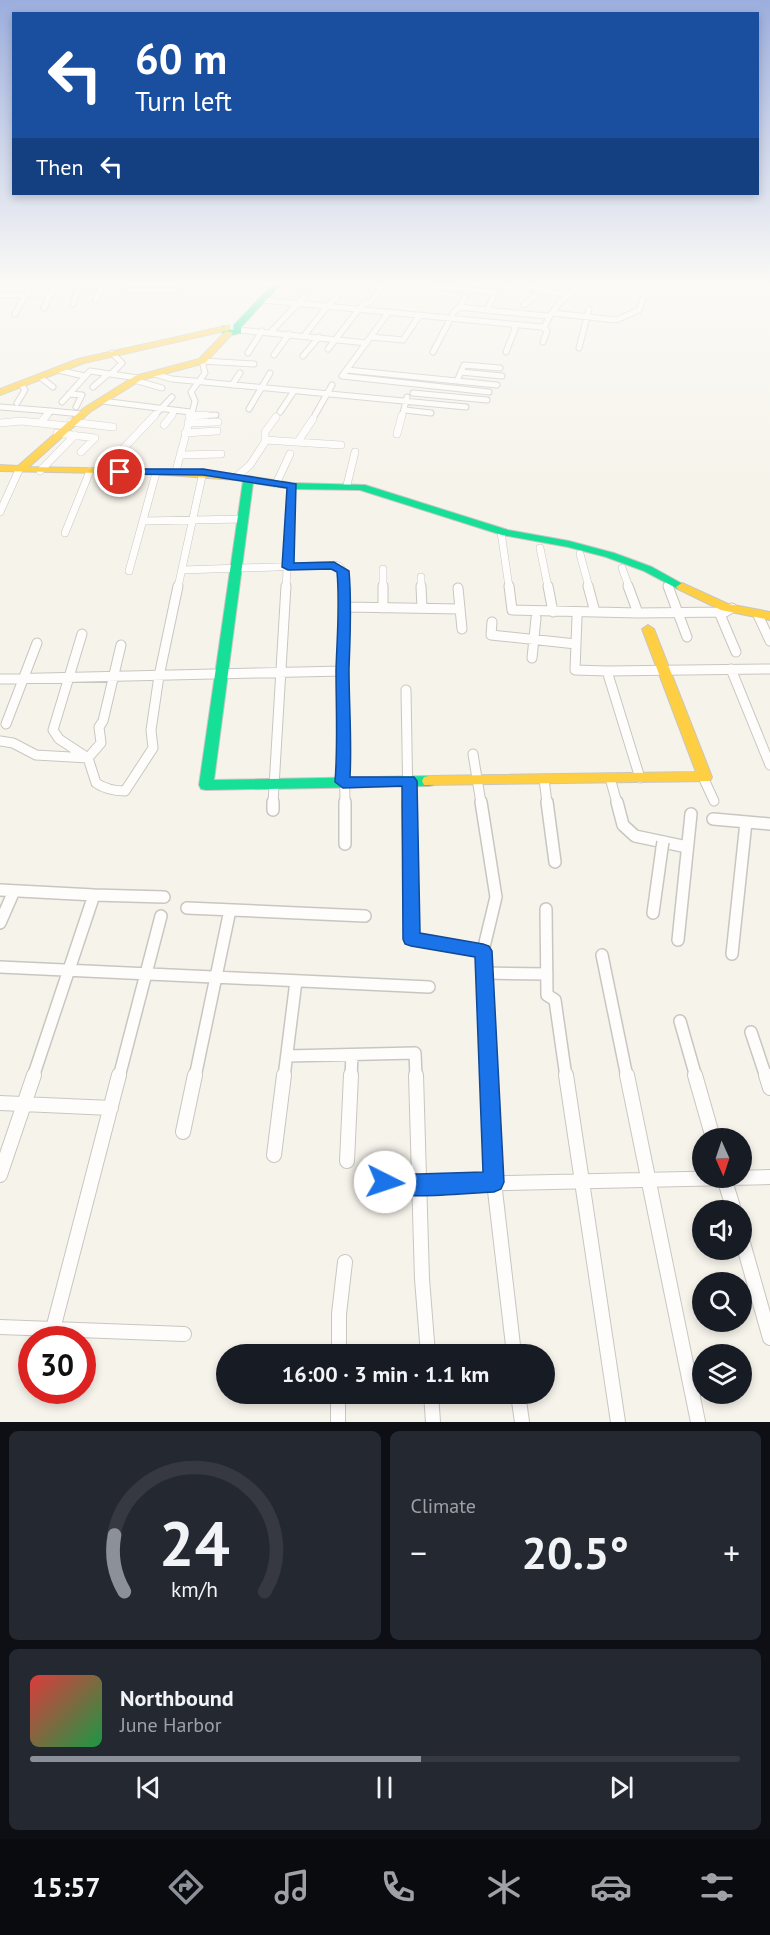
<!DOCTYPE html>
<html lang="en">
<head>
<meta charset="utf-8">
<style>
  :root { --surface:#171b24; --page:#242831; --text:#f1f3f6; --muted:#9ea1a6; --line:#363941; --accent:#8c9099 }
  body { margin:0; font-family:"PT Sans",sans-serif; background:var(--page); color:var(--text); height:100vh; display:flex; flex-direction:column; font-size:22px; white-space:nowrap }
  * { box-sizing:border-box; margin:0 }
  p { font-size:20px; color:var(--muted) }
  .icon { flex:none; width:33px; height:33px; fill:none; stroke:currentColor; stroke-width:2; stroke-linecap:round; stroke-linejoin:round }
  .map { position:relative; height:1422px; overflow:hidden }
  .drawer { display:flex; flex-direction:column; gap:9px; padding:9px; background:#0d0f14; flex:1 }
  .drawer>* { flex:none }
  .guide { position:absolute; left:12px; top:12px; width:747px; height:183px; border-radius:0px; box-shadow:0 3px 9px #0003; background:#1a4fa0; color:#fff; overflow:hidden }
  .needle { width:39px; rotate:177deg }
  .controls { position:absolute; left:692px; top:1128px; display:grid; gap:12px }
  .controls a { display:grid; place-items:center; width:60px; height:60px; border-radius:50%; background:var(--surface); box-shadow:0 3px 9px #0003; font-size:30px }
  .speed { position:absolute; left:18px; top:1326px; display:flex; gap:12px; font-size:30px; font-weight:700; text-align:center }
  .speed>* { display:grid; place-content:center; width:78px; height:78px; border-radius:50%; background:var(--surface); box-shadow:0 3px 9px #0003; line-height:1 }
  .speed .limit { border:9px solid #d22; background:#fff; color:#111 }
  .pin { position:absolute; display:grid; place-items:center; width:51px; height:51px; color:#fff; margin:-26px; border:3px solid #fff; border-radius:50%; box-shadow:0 2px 6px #0007 }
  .me { position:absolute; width:66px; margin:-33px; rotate:94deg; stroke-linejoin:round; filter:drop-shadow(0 0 4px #0008) }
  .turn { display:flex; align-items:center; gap:21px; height:126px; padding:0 24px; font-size:27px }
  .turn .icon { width:78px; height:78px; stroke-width:2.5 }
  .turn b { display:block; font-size:42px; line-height:51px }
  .then { display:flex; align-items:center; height:57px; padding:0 24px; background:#0003; gap:12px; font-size:22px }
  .big { font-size:45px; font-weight:700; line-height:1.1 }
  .drawer .tile { flex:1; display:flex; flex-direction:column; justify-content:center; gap:9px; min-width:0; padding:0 21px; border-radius:9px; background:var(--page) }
  .drawer .dial { align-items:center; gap:0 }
  .dial svg { height:156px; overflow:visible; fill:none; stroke:var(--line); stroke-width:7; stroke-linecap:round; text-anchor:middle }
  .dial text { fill:var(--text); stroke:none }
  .song { display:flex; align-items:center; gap:18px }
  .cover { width:72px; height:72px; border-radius:9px; background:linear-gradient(135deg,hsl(0 70% 55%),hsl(140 70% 35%)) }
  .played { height:6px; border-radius:3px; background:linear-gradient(90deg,var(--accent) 55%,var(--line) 55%) }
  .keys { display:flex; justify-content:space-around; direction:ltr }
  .heat { display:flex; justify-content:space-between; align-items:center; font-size:33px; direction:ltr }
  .drawer .tiles { flex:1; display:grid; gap:9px; grid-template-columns:1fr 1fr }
  .tile:last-child { grid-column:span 2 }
  .trip { position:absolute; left:216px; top:1344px; width:339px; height:60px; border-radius:30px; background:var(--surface); box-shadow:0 3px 9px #0003; font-weight:700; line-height:60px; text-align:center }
  .menu { display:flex; height:96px; justify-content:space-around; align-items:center; background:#090b0e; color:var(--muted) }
  .menu .icon { width:42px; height:42px }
  .menu .on { color:var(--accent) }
  .menu b { font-size:27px; color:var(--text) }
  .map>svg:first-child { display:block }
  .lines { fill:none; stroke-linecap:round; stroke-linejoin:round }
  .street-far4-casing { stroke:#c9c6c1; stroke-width:7 }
  .street-far3-casing { stroke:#c9c6c1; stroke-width:8 }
  .street-far2-casing { stroke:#c9c6c1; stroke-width:11 }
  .street-far1-casing { stroke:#c9c6c1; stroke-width:14 }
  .street-casing { stroke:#c9c6c1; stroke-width:16 }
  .fast-casing { stroke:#c9c6c1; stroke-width:2 }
  .slow-casing { stroke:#c9c6c1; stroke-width:2 }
  .street-far4 { stroke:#fefdfc; stroke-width:5 }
  .street-far3 { stroke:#fefdfc; stroke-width:7 }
  .street-far2 { stroke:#fefdfc; stroke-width:9 }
  .street-far1 { stroke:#fefdfc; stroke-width:11 }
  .street { stroke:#fefdfc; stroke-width:14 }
  .fast { fill:#16e098; fill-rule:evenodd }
  .slow { fill:#ffcf43; fill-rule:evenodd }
  .street-bridge-casing { stroke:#c9c6c1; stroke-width:14; stroke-linecap:butt }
  .street-bridge { stroke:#fefdfc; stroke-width:11 }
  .route { fill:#1a73e8; stroke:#114b97; stroke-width:1.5 }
</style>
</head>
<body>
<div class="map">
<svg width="770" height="1422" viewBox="0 0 770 1422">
  <rect width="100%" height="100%" fill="#f6f3eb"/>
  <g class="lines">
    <defs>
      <path id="street-far4" d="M128 282 125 288 128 290 176 291 181 289 182 282
        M182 282H228
        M473 282 468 290 495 292
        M558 282 579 285
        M630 282 631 287
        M656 282V289
        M602 284 604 282
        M431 286 468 290 460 307
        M530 288 568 295
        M0 295 50 294
        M96 300 103 282
        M263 300 541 327 545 326C552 307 568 295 584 282
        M73 304 81 282
        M524 305 542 290
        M44 308 56 282
        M485 310 548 316
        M388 313 342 376 489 392
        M552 313 616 320 639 310 643 299
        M15 314 32 282
        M543 327 547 331 543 342
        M239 330 367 343
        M271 332 304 297
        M304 336 329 304 337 298
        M371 337 403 340 419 316
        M579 348 589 309
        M328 349 363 304 370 302 384 286
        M433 352 454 312 460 307 487 310 500 282
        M506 352 515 329 513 325
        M248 353 262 331
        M274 355 289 334
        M303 356 319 337
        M58 370 84 376
        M347 370 497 385
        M461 372 502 376
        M111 374 122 363 112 353
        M154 374 172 379 466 407
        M40 377 53 387
        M134 380 162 388
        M457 381 464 365 500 368
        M232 385 240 373
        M93 387 108 374
        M413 393 487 400
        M69 394 82 395 76 407
        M102 401 190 412
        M62 402 90 371 138 378
        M17 403 25 390 21 384
        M0 407 51 411 46 417
        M249 409 270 373
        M405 410 431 413
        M51 411 81 414
        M280 412 294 391
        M315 415 332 385
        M189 416 216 415
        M153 417 172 397
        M170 417 175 411
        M191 417 195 401 191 392 205 373 202 361 254 364
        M402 417 407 397"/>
      <path id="street-far3" d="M189 416 206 415
        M41 422 47 415
        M71 422 113 427
        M0 423 21 421 67 426
        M188 423 218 422
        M164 425 172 415
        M57 433 95 438 81 452
        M185 433 217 431
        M397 434 402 415
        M265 440 341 445
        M299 440 313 419
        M180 455 221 454
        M40 471 75 435
        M102 471 155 415
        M176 471 191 415
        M236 477 250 465 265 442V432L276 417
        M276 484 290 454
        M347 485 355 452
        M0 512 19 470
        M143 521 243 519
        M501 532 509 587
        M65 533 90 471
        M540 548 548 587
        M580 554 589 587
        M622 568 629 587
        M383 569V587
        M182 570 334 565 339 566 343 571 344 587
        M129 571 156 473
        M421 577V587
        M178 587 203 472
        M286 587 292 486"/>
      <path id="street-far2" d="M344 586 346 607 460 609
        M383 586V608
        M421 586 422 608
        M509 586 512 610 638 613
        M548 586 553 612
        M588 586 595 612
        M628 586 638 613 725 612 732 608
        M668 586 687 637
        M458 588 462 629
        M719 612 736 652
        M758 615 770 641
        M577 617 575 670 607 671
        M492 622 491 635 576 644
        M82 634 53 730 59 739 88 758
        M121 645 103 721 99 727 101 743 88 758 96 783C105 789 114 791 125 791L153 748 151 730 159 676 178 586
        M532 658 536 618
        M731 669 770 765
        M343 671 346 607
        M0 679 343 671 345 803
        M406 690 408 803
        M6 724 37 643
        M0 741 13 743 36 755 88 758
        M473 754 481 803
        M703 777 714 801
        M610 778 617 803
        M640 778 607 671 770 669
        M544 779 547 803
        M273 803 286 586"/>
      <path id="street-far1" d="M345 802V844
        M408 802 411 939 483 951
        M481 802 496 897 483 951 489 1077
        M547 802 555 862
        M617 802 623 825 635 836 687 847
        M273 810V802
        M713 819 770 824
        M0 890 94 895 33 1077
        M94 895 164 897
        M187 908 365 916
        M546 909 547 995 555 1000 566 1077
        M653 913 662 848
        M0 923 14 891
        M678 940 691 814
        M732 954 746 822
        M602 955 627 1077
        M0 967 429 987
        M484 973 547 974
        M680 1021 696 1077
        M751 1032 766 1077
        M287 1056 415 1053 416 1077
        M119 1077 161 916
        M195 1077 230 910
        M284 1077 296 981
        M351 1077 352 1055"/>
      <path id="street" d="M416 1075 422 1279 428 1354
        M489 1075 494 1182 514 1354
        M566 1075 618 1422
        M627 1075 698 1422
        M695 1075 713 1138
        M766 1075 770 1088
        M0 1103 111 1108
        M183 1132 195 1075
        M274 1155 284 1075
        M347 1161 351 1075
        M0 1175 34 1075
        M724 1178 734 1210
        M369 1181 418 1185 770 1177
        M741 1236 770 1338
        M0 1327 184 1334
        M53 1329 119 1075
        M339 1354V1314L345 1262
        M338 1394V1422
        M431 1394 433 1422
        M518 1394 522 1422"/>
      <path id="fast" d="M275 282H283L241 327V333L232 335 222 333 223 326H229V330H234V325Z
        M248 476 292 483 365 485 508 530 569 541 614 553 652 567 688 587 686 589H678L644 571 606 557 568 547 502 535 360 490 292 489 253 483 214 780 429 776 434 777 436 781 434 785 429 786 206 790 201 789 199 785 243 481 241 479Z"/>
      <path id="slow" d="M226 326H229V330L84 363 0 395V389L78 359Z
        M226 331 233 333 205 363 141 380 90 412 29 467 185 470 246 476 250 477V481L154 474 0 471V465L18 466 84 408 135 376 199 359Z
        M682 583 728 604 770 612V620L721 610 678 589 676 587Z
        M648 625 654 629 712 777 710 781 424 785 422 781 424 777 429 776 696 772 642 629Z"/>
    </defs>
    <use href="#street-far4" class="street-far4-casing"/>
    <use href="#street-far3" class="street-far3-casing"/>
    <use href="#street-far2" class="street-far2-casing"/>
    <use href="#street-far1" class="street-far1-casing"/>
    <use href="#street" class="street-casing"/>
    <use href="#fast" class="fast-casing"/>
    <use href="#slow" class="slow-casing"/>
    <use href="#street-far4" class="street-far4"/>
    <use href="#street-far3" class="street-far3"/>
    <use href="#street-far2" class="street-far2"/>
    <use href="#street-far1" class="street-far1"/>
    <use href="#street" class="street"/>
    <use href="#fast" class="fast"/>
    <use href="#slow" class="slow"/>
    <defs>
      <path id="street-bridge" d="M662 848 663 842"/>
    </defs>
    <use href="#street-bridge" class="street-bridge-casing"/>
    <use href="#street-bridge" class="street-bridge"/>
  </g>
  <linearGradient id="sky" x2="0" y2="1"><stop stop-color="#9caedd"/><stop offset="0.59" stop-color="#fbfaf6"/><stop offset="1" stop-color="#fbfaf6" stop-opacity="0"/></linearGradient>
  <rect width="770" height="481" fill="url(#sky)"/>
  <path class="route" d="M120 469H203L296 484 294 563 334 562 349 571C352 604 350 636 349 669 349 705 352 741 350 777H414L417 781 420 933 483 944 489 946 492 951 504 1182 501 1189 494 1192C463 1193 405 1201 378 1190L375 1182 378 1175 385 1172 418 1174 483 1172 475 957 411 946 405 944 403 939 402 786 343 788 335 782C338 745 336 708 336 670 337 637 340 605 337 572L331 569 288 570 282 567 287 488 203 475 116 474 115 472Z"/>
</svg>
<div class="controls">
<a><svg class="needle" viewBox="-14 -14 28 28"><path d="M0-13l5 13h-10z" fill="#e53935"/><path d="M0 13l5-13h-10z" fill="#9ea1a6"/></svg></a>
<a><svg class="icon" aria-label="sound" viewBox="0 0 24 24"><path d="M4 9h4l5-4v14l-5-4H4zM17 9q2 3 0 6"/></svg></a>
<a><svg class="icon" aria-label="search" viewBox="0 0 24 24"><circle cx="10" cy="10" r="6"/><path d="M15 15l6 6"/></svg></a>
<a><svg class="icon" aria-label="layers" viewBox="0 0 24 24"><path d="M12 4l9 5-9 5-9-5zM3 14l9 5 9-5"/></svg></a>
</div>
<div class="speed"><div class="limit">30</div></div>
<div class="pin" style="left:120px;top:472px;background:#d93025"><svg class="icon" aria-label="arrive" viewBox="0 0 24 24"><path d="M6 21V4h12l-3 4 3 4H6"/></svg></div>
<svg class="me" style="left:385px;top:1182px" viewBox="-20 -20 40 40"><circle r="19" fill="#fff"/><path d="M0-13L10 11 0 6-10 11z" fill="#1a73e8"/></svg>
<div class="trip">16:00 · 3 min · 1.1 km</div>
<div class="guide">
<div class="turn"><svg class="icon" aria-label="left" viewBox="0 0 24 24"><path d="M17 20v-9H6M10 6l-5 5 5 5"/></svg><div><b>60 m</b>Turn left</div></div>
<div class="then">Then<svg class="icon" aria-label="left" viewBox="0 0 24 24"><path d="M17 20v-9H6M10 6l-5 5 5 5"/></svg></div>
</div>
</div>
<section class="drawer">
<div class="tiles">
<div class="tile dial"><svg viewBox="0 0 100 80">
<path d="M14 69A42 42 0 1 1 86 69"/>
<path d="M14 69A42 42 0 0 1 9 40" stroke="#8c9099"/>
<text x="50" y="56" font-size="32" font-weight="700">24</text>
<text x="50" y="72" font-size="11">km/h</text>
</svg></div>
<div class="tile"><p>Climate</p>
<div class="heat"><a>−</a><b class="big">20.5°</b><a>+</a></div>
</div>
<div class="tile">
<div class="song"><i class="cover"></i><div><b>Northbound</b><p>June Harbor</p></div></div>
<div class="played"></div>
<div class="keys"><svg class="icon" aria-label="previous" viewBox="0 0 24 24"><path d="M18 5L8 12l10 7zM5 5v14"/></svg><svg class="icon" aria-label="pause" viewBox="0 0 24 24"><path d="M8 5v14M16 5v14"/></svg><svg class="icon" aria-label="next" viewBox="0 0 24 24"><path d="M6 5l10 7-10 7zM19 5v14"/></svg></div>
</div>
</div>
</section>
<nav class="menu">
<b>15:57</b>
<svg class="icon on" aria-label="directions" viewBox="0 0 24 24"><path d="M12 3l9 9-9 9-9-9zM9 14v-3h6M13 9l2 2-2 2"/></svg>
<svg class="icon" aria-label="music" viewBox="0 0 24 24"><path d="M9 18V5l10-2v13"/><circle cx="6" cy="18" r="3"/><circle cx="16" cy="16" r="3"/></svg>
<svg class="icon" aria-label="phone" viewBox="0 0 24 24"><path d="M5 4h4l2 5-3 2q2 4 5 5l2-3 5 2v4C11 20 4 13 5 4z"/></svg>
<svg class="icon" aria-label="climate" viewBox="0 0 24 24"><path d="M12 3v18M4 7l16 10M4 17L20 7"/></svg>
<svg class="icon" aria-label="car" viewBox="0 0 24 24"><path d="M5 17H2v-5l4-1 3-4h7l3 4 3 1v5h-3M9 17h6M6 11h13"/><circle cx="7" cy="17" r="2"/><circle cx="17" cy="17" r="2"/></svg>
<svg class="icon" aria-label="filters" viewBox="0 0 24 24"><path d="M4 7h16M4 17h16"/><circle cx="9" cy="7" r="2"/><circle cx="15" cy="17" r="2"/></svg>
</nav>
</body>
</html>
